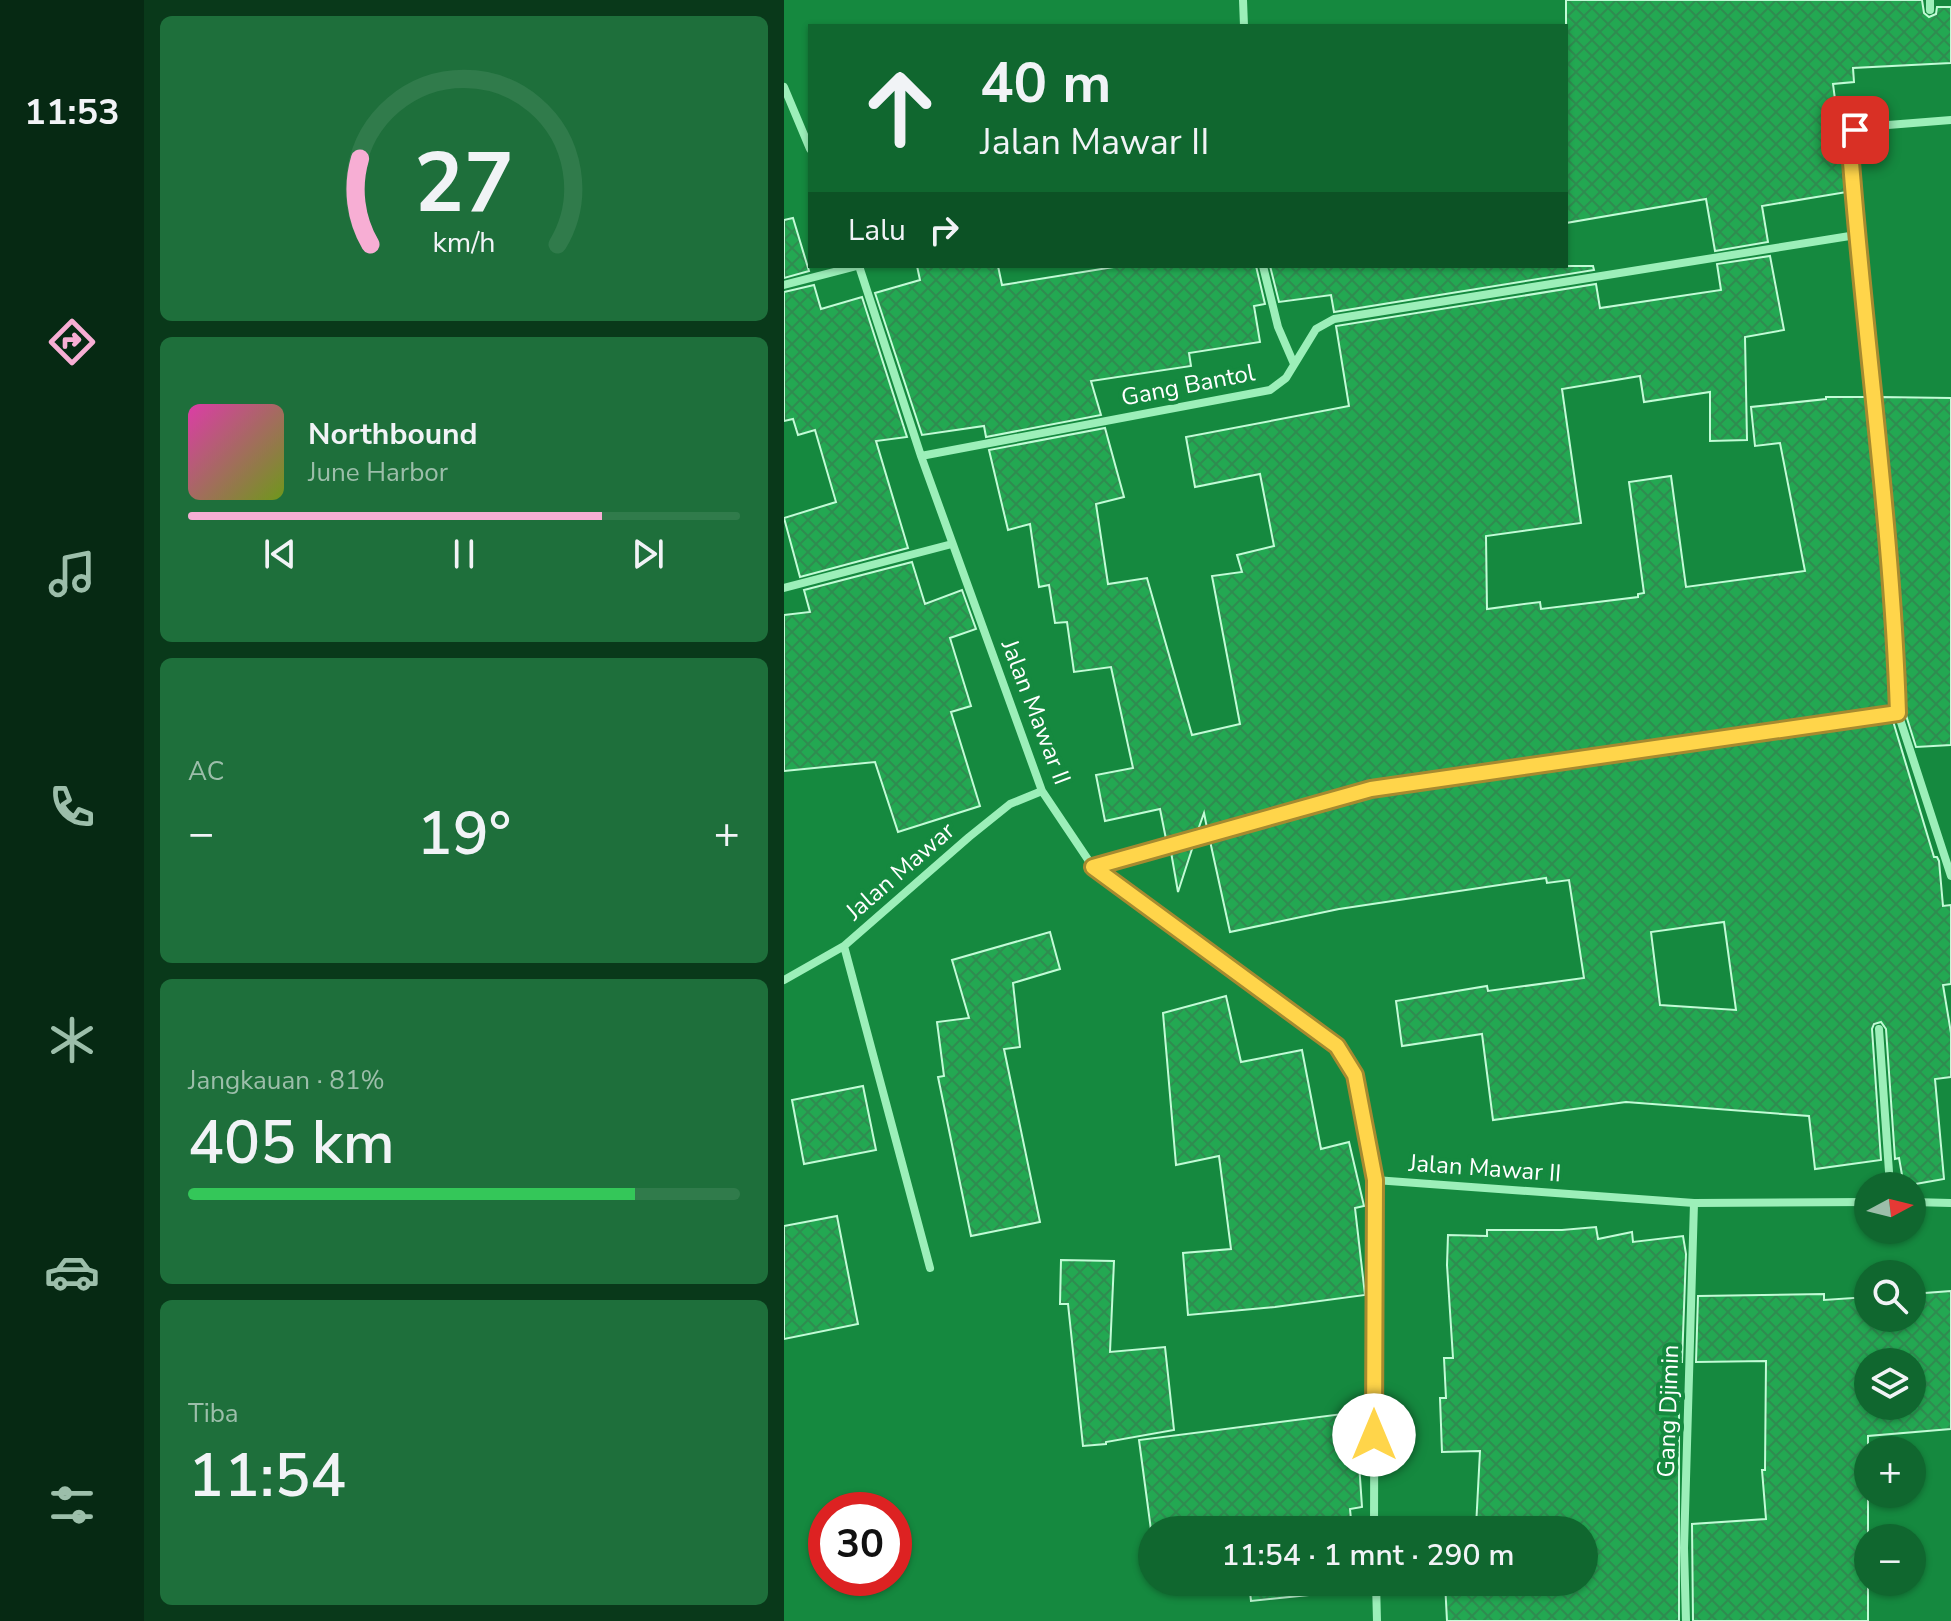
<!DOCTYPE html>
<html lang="id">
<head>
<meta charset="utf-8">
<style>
  :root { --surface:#10672f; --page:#1e6f3b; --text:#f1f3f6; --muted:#9cbeaa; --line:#307b4b; --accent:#f7aed4 }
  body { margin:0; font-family:"Nunito Sans",sans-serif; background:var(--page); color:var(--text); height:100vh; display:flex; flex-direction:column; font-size:30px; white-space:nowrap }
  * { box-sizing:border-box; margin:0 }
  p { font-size:26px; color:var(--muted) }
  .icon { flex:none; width:44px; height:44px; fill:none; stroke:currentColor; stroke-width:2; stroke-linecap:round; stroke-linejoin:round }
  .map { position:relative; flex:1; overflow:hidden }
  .panel { display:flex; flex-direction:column; gap:16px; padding:16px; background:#09391a; width:640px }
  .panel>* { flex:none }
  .banner { position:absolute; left:24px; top:24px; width:760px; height:244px; border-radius:0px; box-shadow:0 2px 6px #0004; background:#10672f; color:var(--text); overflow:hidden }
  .needle { width:52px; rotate:83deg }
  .tools { position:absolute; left:1070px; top:1172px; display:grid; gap:16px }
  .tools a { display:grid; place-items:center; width:72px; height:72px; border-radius:50%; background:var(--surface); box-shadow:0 2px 6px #0004; font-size:40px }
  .speed { position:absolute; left:24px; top:1492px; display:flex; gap:16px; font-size:40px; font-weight:700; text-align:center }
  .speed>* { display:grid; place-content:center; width:104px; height:104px; border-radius:50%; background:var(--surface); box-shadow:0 2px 6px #0004; line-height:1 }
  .speed .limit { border:12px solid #d22; background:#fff; color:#111 }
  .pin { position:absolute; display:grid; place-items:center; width:68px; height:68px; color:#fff; margin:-34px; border-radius:16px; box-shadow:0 4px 12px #0006 }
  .me { position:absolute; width:88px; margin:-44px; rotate:0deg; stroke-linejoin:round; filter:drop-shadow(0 0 6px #0008) }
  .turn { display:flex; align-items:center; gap:28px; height:168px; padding:0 40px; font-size:36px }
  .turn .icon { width:104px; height:104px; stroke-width:2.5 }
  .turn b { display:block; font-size:56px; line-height:68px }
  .then { display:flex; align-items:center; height:76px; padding:0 40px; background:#0003; gap:16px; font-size:30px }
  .big { font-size:60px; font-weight:600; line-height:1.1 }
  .panel .card { flex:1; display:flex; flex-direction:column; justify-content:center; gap:12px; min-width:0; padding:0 28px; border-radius:12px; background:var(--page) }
  .panel .dial { align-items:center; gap:0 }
  .dial svg { height:208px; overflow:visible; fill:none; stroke:var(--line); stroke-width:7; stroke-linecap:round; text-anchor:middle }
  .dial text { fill:var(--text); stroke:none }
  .song { display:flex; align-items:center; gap:24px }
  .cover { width:96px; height:96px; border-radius:12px; background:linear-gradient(135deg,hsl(320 70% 55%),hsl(80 70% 35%)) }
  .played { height:8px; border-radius:4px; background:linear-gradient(90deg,var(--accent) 75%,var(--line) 75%) }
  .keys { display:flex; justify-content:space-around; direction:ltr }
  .heat { display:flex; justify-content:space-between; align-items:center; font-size:44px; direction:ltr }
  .charge { height:12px; border-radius:6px; background:linear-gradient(90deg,#34c759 81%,var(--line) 0) }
  .trip { position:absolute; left:354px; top:1516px; width:460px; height:80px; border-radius:40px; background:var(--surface); box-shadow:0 2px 6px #0004; font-weight:600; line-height:80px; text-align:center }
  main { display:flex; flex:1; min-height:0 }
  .dock { display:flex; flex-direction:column; width:144px; justify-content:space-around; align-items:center; background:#062913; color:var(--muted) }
  .dock .icon { width:56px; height:56px }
  .dock .current { color:var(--accent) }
  .dock b { font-size:36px; color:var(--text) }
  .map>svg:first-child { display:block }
  .building { fill:url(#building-cross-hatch); stroke:#c2fbd6; stroke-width:2; fill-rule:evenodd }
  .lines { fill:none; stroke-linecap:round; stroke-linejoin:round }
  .street { stroke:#9cefb9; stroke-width:8 }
  .route-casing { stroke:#a68a30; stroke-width:20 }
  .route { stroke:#ffd54a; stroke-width:14 }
  .labels { text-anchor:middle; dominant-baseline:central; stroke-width:8; stroke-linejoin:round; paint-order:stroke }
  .street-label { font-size:24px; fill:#fff; stroke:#15893f }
</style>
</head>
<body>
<main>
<nav class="dock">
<b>11:53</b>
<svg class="icon current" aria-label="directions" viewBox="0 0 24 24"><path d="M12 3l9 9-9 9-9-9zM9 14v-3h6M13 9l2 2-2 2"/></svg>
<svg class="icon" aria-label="music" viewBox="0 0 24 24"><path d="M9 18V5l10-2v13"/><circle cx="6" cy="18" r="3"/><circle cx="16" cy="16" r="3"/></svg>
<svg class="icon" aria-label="phone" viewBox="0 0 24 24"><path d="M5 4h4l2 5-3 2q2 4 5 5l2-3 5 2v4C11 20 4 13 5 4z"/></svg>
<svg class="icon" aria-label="climate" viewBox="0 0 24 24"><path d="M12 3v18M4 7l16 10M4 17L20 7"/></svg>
<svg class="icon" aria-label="car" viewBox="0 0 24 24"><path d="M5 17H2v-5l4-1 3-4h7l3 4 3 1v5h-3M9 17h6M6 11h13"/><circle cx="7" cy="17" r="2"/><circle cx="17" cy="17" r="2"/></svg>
<svg class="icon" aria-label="filters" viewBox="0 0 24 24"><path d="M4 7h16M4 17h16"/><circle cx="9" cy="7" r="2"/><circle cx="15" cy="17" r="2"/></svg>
</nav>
<section class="panel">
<div class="card dial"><svg viewBox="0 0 100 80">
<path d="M14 69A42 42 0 1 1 86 69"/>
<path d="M14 69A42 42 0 0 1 10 36" stroke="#f7aed4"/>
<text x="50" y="56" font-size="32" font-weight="700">27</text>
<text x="50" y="72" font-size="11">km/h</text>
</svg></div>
<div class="card">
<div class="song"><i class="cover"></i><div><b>Northbound</b><p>June Harbor</p></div></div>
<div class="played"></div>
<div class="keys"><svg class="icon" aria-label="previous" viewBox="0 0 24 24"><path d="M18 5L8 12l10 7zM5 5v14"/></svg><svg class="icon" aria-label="pause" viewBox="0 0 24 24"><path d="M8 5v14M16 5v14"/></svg><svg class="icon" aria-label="next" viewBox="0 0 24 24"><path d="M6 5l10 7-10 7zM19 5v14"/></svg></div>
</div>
<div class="card"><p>AC</p>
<div class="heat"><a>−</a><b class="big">19°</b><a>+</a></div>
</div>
<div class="card"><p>Jangkauan · 81%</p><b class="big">405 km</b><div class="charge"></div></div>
<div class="card"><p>Tiba</p><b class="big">11:54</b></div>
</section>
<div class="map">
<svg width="1167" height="1621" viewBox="0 0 1167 1621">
  <defs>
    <pattern id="building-cross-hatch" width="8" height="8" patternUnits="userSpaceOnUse" patternTransform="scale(2)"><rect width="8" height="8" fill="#23a852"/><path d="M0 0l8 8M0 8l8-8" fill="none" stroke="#2f8c50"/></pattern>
  </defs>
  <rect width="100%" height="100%" fill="#15893f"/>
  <path class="building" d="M782 0H1138L1140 13 1145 17 1152 14 1153 7H1167V63L1069 68 1070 82 1049 84 1063 192 978 206 984 242 931 251 922 199 782 223Z
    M9 218 25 271 0 278V220Z
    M986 256 1000 330 961 337 963 440 926 441V392L860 402 856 376 778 389 797 523 702 536 703 609 756 602 757 609 854 597V594L860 593 845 482 887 476 902 587 1021 571 996 443 971 446 967 407 1042 399V397H1083L1106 662 1107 707 586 782 423 828 420 813 414 830 382 839 376 809 321 821 312 775 349 768 327 667 290 672 283 622 271 623 265 585 255 587 246 524 224 530 205 450 321 428 340 497 312 504 324 584 363 578 408 735 456 724 428 576 458 572 453 555 490 546 476 474 411 487 402 437 565 406 552 326 812 284 816 308 937 290 933 264Z
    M133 266H214L218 285 336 266H472L481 304 470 306 476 342 405 353 407 366 307 381 317 415 202 437 200 426 138 435 91 293 136 280Z
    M486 266H809L810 270 550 312 547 295 495 302Z
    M30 285 37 309 78 297 123 437 92 441 124 548 16 577 0 518 52 502 31 430 14 435 9 419 0 421V292Z
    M1097 397 1167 398V745L1132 747 1121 712 1120 661Z
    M128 562 141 604 178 590 192 629 166 638 187 706 167 712 196 806 114 832 91 762 0 771V615L26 612 20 590Z
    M1109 721 1150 857H1153L1155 861 1159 906 1167 905V984L1159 985 1167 1033V1077L1151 1079 1160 1179 1120 1186 1115 1158 1111 1159 1102 1029 1097 1022 1090 1024 1088 1029 1097 1160 1031 1169 1025 1116 842 1102 709 1120 698 1034 618 1046 612 1001 703 986 704 991 800 978 785 880 763 883 762 878 555 909 446 932 426 841 588 796ZM940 922 952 1010 876 1005 867 932Z
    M409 846 394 892 387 852Z
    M266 932 276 969 229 983 236 1047 220 1049 256 1222 187 1236 154 1077 160 1076 153 1022 185 1018 168 960Z
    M442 996 457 1062 518 1050 537 1149 565 1142 580 1206 571 1208 581 1295 491 1307 404 1315 399 1253 447 1249 435 1156 392 1165 379 1013Z
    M79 1086 92 1150 20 1164 8 1100Z
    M53 1216 74 1324 0 1339V1226Z
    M812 1227 814 1239 848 1232 849 1242 899 1236 902 1254 898 1362H895V1621H663L661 1582H800V1530H660V1528L692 1527 696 1451 658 1452 656 1398H662L660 1358H669L663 1265 664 1235 703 1236V1230H778Z
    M277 1260 330 1261 326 1352 381 1347 390 1430 322 1442V1444L299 1446 284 1304H276Z
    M1167 1291V1429L1084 1436V1621H909L908 1524 982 1519 978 1470H981L982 1361 912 1362 914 1296 1040 1294V1300L1084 1297V1318H1128V1294ZM1084 1362H1128V1406H1084Z
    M574 1412 580 1462 575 1463 578 1507 566 1509 568 1530H367L355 1440Z
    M465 1582H572L573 1590 467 1601Z"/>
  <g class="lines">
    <path class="street" d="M459 0 460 26
      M1146 10V0
      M0 87 26 149
      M1167 120 1079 127C1067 131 1066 136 1066 149L1095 445 1113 662 1114 713 1167 876
      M75 266 137 456 258 791 309 867 553 1046C583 1080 583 1137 591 1180L910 1203 1084 1202
      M479 266 494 327 510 364
      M0 285 73 266
      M137 456 486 390 502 378 532 329 550 319 1072 235
      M0 588 168 544
      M309 867 587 789 1114 713
      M60 946 146 1268
      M0 980 60 946 185 837 226 804 258 791
      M1095 1029 1106 1186
      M1128 1202 1167 1203
      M590 1530 591 1180
      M592 1582 593 1621
      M902 1621 900 1548 910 1203"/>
  </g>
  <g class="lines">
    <defs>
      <path id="route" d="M590 1435 591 1180 571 1075 553 1046 309 867 587 789 1114 713C1108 524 1080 337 1066 149V137L1071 130"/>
    </defs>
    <use href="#route" class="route-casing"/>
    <use href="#route" class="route"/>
  </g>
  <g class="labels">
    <g class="street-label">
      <text transform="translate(404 385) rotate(-11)">Gang Bantol</text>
      <text transform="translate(252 712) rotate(69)">Jalan Mawar II</text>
      <text transform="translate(116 871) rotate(-41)">Jalan Mawar</text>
      <text transform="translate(701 1168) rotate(4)">Jalan Mawar II</text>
      <text transform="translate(884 1411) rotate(-88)">Gang Djimin</text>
    </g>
  </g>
</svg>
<div class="tools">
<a><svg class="needle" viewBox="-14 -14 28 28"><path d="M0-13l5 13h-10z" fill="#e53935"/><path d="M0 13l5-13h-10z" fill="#9cbeaa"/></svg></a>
<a><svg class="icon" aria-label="search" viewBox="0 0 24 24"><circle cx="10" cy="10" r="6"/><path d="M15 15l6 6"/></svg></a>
<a><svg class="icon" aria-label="layers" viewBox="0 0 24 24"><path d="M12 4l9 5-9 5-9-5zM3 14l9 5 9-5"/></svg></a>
<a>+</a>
<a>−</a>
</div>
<div class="speed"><div class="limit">30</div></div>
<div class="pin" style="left:1071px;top:130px;background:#d93025"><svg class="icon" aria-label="arrive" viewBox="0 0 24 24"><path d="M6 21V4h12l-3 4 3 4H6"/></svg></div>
<svg class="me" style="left:590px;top:1435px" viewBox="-20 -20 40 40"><circle r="19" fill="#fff"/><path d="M0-13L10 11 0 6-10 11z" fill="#ffd54a"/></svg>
<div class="trip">11:54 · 1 mnt · 290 m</div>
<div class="banner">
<div class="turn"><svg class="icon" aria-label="ahead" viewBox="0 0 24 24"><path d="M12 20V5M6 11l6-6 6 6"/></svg><div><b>40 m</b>Jalan Mawar II</div></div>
<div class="then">Lalu<svg class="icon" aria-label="right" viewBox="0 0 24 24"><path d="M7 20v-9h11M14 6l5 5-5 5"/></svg></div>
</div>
</div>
</main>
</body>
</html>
